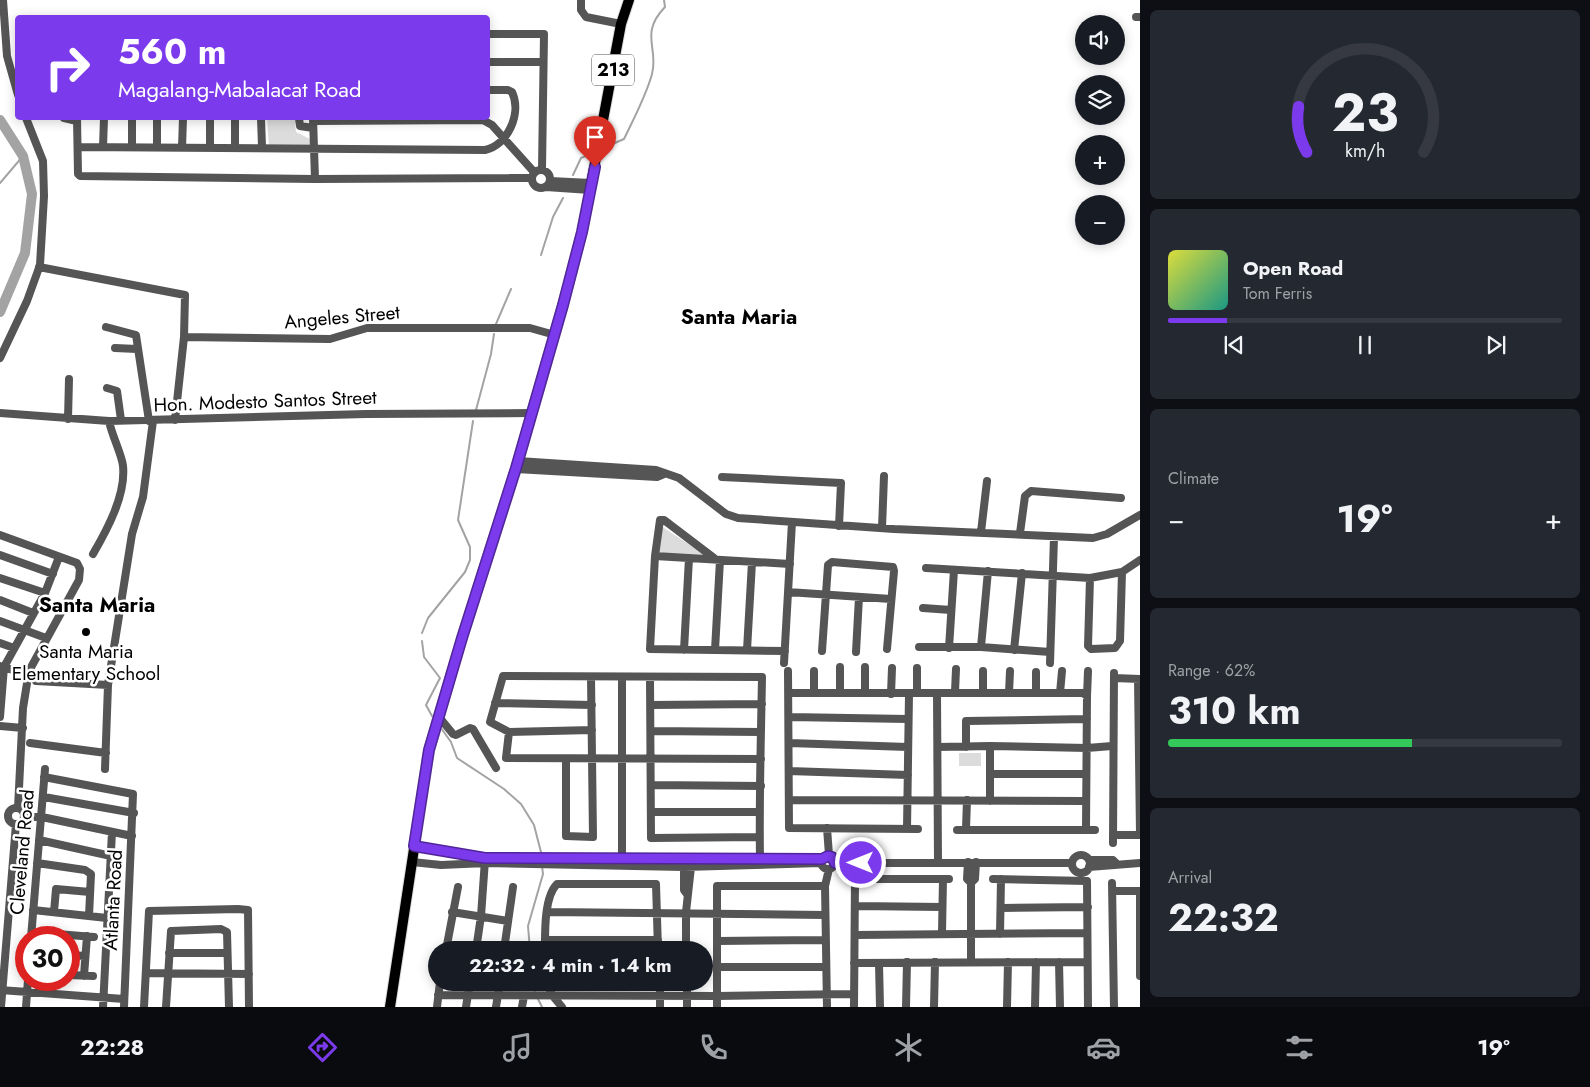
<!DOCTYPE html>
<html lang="en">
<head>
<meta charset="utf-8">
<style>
  :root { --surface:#171b24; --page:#242831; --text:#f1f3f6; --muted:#9ea1a6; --line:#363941; --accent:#7c3aed }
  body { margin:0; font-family:Jost,sans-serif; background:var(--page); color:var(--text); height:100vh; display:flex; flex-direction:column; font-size:19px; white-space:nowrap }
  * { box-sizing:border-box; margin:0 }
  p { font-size:16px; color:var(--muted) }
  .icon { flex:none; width:28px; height:28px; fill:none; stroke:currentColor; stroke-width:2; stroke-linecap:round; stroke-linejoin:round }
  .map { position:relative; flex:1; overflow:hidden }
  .details { display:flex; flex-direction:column; gap:10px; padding:10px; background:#0d0f14; width:450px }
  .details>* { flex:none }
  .guide { position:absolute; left:15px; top:15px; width:475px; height:105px; border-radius:5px; box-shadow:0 2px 12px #0003; background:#7c3aed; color:#fff; overflow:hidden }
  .fabs { position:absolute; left:1075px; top:15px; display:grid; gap:10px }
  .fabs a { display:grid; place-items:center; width:50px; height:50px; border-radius:50%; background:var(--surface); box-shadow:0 2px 12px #0003; font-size:25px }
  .speed { position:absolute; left:15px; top:926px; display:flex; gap:10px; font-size:25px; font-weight:700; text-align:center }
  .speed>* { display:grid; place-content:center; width:65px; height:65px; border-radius:50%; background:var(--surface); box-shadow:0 2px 12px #0003; line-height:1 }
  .speed .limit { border:8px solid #d22; background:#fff; color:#111 }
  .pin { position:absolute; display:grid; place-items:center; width:42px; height:42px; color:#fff; margin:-51px -21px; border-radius:50% 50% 50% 0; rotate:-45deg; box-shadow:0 0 5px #0007 }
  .pin .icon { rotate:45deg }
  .me { position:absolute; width:55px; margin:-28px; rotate:270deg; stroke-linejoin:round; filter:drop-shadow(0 0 4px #0008) }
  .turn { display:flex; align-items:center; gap:18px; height:105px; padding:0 20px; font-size:22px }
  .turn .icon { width:65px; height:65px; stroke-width:2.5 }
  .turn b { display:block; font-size:35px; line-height:42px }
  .big { font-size:38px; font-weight:700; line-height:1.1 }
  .details .tile { flex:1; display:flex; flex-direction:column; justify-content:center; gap:8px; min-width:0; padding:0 18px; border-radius:8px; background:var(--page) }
  .details .dial { align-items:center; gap:0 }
  .dial svg { height:130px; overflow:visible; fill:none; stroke:var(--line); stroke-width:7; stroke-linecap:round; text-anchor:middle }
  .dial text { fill:var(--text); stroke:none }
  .song { display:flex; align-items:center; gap:15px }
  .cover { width:60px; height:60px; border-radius:8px; background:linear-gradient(135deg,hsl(60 70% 55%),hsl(170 70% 35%)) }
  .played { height:5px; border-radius:2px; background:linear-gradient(90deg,var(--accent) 15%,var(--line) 15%) }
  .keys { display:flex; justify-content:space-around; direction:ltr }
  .heat { display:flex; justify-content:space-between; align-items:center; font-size:28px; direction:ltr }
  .charge { height:8px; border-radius:4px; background:linear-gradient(90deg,#34c759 62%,var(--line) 0) }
  .trip { position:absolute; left:428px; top:941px; width:285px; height:50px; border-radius:25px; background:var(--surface); box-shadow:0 2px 12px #0003; font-weight:700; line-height:50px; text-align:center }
  .tab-bar { display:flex; height:80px; justify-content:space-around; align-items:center; background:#090b0e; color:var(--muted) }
  .tab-bar .icon { width:35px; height:35px }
  .tab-bar .current { color:var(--accent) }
  .tab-bar b { font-size:22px; color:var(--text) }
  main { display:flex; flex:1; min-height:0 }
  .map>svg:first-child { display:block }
  .green { fill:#dcdcdc }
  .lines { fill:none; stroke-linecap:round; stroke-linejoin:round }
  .stream { stroke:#a3a3a3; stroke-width:2 }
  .river { stroke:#a3a3a3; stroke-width:10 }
  .major-casing { stroke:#dbdbdb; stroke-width:12 }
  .minor { stroke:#555; stroke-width:8 }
  .major { stroke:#000; stroke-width:10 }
  .route-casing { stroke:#51269a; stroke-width:12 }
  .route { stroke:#7c3aed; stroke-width:9 }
  .poi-dot { fill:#000; stroke:#fff; stroke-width:2 }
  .labels { text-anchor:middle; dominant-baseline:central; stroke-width:5; stroke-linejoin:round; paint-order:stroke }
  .shield { fill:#fff; stroke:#4c4c4c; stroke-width:1 }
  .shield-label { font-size:18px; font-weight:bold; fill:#000 }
  .street-label { font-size:19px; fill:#000; stroke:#fff }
  .poi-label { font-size:19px; fill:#000; stroke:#fff }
  .quarter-label { font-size:21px; font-weight:bold; fill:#000; stroke:#fff }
</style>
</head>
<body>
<main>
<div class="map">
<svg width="1140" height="1007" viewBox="0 0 1140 1007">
  <rect width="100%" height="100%" fill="#fff"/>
  <path class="green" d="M267 118H299L295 124 296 132 310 139V151L269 147Z
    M661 526 707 556 657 553Z
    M959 753H981V766H959Z"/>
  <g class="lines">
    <path class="stream" d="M608 146 624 139C634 118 646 96 652 74 659 48 639 34 665 7L664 0
      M573 175 581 158 593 153
      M0 183 23 156
      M541 255 553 217 563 198
      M496 324 511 289
      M476 410 491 354 494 334
      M422 633 428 618 465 572 470 560V547L458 520 473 421
      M422 641 424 657 440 678 426 705 432 716
      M441 728 451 742 457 758 504 789 521 804 534 825 542 856
      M530 950 528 926 543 874 542 866
      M532 982 535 992
      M538 999 542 1007"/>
    <path class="river" d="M0 120 23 156 32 194 25 253 0 312"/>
    <defs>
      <path id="major" d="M390 1007 429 750 462 638 516 469 563 305 582 232 621 24 629 0"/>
    </defs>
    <use href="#major" class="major-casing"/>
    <path class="minor" d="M3 0 7 56 18 95
      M581 0V10L586 17 621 24
      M1136 17H1140
      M488 34H544L542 169
      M488 62H543
      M64 118 77 121
      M77 118 78 174 80 176 315 179 532 178
      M235 118V147
      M261 118 262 147
      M299 118 300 126 313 128
      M313 118 315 179
      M313 121 483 120 492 125 534 172
      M79 147 485 150C508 145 522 113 512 92L508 90H488
      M103 147 104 118
      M132 147V118
      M157 147V118
      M210 147V118
      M182 148 183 118
      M532 179a9 9 0 1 1 18 0a9 9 0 1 1-18 0Z
      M550 181 591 183
      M546 187 590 190
      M39 267 185 295 184 337 175 420
      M106 327 136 335 149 421
      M184 337 330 339 367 328H530L555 335
      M115 348 137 349
      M0 358 27 301 40 265 44 196 43 161 26 118
      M107 388 117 391 121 420
      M0 413 109 421 366 414 531 413
      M68 419 69 379
      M518 461 656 470 679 478 726 514 738 518 894 529 1093 538 1107 534 1140 515
      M516 469 657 477 664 474
      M722 477 841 483 839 526
      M882 528 884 476
      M981 532 987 481
      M1020 533 1025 496 1031 491 1121 498
      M0 535 77 563 80 569 79 580 29 671 23 708 18 808
      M93 554C107 530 126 495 123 466 122 455 112 436 109 421
      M0 555 53 574
      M655 556 790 564
      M714 558 664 520H660L655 556 650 649 785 651
      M926 568 1090 578 1088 646 1091 649 1115 648 1120 641 1122 572 1140 560
      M0 578 45 593
      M1090 578 1122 572
      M788 592 891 599
      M0 600 33 613
      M923 608 951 610
      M0 621 46 638
      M0 643 14 648
      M919 647H981L1050 652
      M981 647 988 571
      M949 648 954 570
      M684 650 689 558
      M715 650 720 560
      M747 650 752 562
      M1014 650 1022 573
      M822 651 828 565 832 562 893 567 894 571 887 649
      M856 652 859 597
      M784 663 792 522
      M1050 663 1054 537
      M0 666 29 675
      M788 671 789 828 918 829
      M983 671V692
      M622 677V860
      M650 678 651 838 760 837
      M1114 678 1140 679
      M1138 679 1140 835
      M36 681 108 685
      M955 692 956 669
      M789 693H1083L1087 696 1086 829
      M814 693V671
      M840 693V667
      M865 693V667
      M917 693V668
      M937 693 938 862
      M1009 693 1010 671
      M1036 693V672
      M1060 693 1062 671
      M891 694 892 668
      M1087 696 1088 671
      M495 703 592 705
      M651 705 762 704
      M0 717 4 667 45 593 59 557
      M439 717 453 734 456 735 470 728 473 729 496 768
      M789 717 908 719
      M0 726 23 728
      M651 731 761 732
      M509 732 592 730
      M30 743 106 753
      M789 743 908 747
      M990 746 1087 748 1112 746
      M938 747 990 746V801
      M966 747V721L1087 719
      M566 759V836L593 837 591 677
      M105 769 108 685 132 534 143 497 153 421
      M789 771 908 775
      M990 774H1086
      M44 777 133 794 124 1007
      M651 785 761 786
      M44 797 134 813
      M789 800 1086 801
      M8 816a8 8 0 1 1 16 0a8 8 0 1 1-16 0Z
      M651 812H760
      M24 817H42L132 836
      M827 828 829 855
      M907 829 909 694
      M966 829 967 800
      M957 830H1095
      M1114 835H1140
      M39 840 111 856
      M1113 843 1114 673
      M414 846 485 858 810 859
      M1072 864a9 9 0 1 1 18 0a9 9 0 1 1-18 0Z
      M821 862a7 7 0 1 1 14 0a7 7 0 1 1-14 0Z
      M760 858C759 798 761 738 762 677L503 676 490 722 509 732 506 758 761 759
      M1089 860H1113L1117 864
      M412 862 441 865 486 863 684 867 821 863
      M968 862 967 879 971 883
      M37 863 85 870 91 874 89 916
      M835 863H1072
      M684 867V890L687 894
      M1089 867 1140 863
      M848 879H949
      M993 879 1087 881 1088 1007
      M1112 883 1114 1007
      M1112 891H1140
      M1140 891V976
      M855 906 942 907
      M1001 908 1088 907
      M33 910 107 918
      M54 912 56 889 90 892
      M452 912 508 921
      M547 912 825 915
      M32 932 94 937
      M942 933 943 879
      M1000 934 1001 879
      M855 935 1087 933
      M31 938 45 769
      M545 940H658
      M717 941 826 940
      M446 950 458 887
      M476 950 481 916 485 860
      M504 950 513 887
      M545 950C545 932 544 897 557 884H656L658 950
      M686 950V912L691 867
      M169 953H227
      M69 955 85 956
      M971 962V883L975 879 976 862
      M1059 962 1060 1007
      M854 963 1087 962
      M879 963 880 1007
      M717 967H826
      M146 973 249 974
      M69 975 93 976
      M84 976 87 936
      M547 982 552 995 562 1007
      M687 982V1007
      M0 990 124 999
      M438 995 717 996 853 994
      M1 1007 16 824
      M26 1007 28 980
      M103 1007 112 832
      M144 1007 149 911 238 909 248 910 249 1007
      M166 1007 171 931 221 929 227 932 229 1007
      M437 1007 440 982
      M466 1007 470 982
      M496 1007 500 982
      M522 1007 524 996
      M660 1007V982
      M717 1007V886H825
      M827 1007 825 886 829 869
      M854 1007 855 879
      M906 1007 907 962
      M934 1007 935 962
      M1007 1007 1008 962
      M1035 1007 1036 962"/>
    <use href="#major" class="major"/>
  </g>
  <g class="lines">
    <defs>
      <path id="route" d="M595 167 582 232 563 305 516 468 462 638 429 750 414 846 485 858 822 859 828 856 832 857 835 863H861"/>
    </defs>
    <use href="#route" class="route-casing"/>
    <use href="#route" class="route"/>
  </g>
  <circle class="poi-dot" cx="86" cy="632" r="5"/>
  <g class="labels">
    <rect class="shield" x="592" y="54.5" width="42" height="31" rx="4"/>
    <g class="shield-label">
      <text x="613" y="70">213</text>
    </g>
    <g class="street-label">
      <text transform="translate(342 317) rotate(-5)">Angeles Street</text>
      <text transform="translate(265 401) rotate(-2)">Hon. Modesto Santos Street</text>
      <text transform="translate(22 852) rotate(-85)">Cleveland Road</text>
      <text transform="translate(113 900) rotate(-87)">Atlanta Road</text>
    </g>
    <g class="poi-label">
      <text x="86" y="651">Santa Maria<tspan x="86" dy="22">Elementary School</tspan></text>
    </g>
    <g class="quarter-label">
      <text x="739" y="317">Santa Maria</text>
      <text x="97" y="605">Santa Maria</text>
    </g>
  </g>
</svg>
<div class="fabs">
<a><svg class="icon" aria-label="sound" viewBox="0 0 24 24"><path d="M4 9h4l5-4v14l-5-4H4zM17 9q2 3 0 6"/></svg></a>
<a><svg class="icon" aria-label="layers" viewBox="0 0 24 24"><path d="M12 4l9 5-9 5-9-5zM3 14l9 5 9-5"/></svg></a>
<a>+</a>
<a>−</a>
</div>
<div class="speed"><div class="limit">30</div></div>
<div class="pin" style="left:595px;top:167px;background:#d93025"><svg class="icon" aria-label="arrive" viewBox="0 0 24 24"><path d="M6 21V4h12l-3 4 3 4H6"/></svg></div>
<svg class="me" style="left:861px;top:863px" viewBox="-20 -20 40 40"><circle r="17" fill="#7c3aed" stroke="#fff" stroke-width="3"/><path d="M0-11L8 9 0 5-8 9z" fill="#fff"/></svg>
<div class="trip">22:32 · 4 min · 1.4 km</div>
<div class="guide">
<div class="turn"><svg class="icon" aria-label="right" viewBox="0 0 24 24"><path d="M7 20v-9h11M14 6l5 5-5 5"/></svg><div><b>560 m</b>Magalang-Mabalacat Road</div></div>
</div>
</div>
<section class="details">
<div class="tile dial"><svg viewBox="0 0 100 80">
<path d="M14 69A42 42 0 1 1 86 69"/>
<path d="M14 69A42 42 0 0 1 9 41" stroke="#7c3aed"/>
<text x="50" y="56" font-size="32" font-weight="700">23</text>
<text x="50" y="72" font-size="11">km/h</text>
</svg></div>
<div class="tile">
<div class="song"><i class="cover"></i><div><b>Open Road</b><p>Tom Ferris</p></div></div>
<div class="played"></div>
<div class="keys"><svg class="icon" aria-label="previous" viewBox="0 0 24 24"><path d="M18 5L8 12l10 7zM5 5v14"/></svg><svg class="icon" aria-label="pause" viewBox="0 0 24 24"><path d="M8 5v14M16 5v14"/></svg><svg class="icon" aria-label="next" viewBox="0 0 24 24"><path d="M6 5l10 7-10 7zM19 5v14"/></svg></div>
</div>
<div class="tile"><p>Climate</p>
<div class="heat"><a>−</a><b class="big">19°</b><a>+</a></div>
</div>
<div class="tile"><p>Range · 62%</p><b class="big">310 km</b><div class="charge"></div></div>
<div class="tile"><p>Arrival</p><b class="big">22:32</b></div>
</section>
</main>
<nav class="tab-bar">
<b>22:28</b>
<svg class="icon current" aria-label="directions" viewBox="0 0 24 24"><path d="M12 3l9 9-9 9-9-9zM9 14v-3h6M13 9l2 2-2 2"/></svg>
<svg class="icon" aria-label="music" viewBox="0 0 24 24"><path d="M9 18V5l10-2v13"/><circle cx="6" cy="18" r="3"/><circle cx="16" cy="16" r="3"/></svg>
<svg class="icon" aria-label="phone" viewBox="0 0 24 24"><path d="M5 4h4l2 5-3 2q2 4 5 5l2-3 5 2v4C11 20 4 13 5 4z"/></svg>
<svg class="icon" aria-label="climate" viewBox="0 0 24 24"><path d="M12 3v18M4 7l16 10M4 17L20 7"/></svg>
<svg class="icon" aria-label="car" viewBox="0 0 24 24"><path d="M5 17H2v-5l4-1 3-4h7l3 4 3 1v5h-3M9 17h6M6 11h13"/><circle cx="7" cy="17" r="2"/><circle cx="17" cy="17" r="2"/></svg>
<svg class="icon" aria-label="filters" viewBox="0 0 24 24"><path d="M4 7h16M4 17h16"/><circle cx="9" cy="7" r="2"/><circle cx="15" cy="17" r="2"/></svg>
<b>19°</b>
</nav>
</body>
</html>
